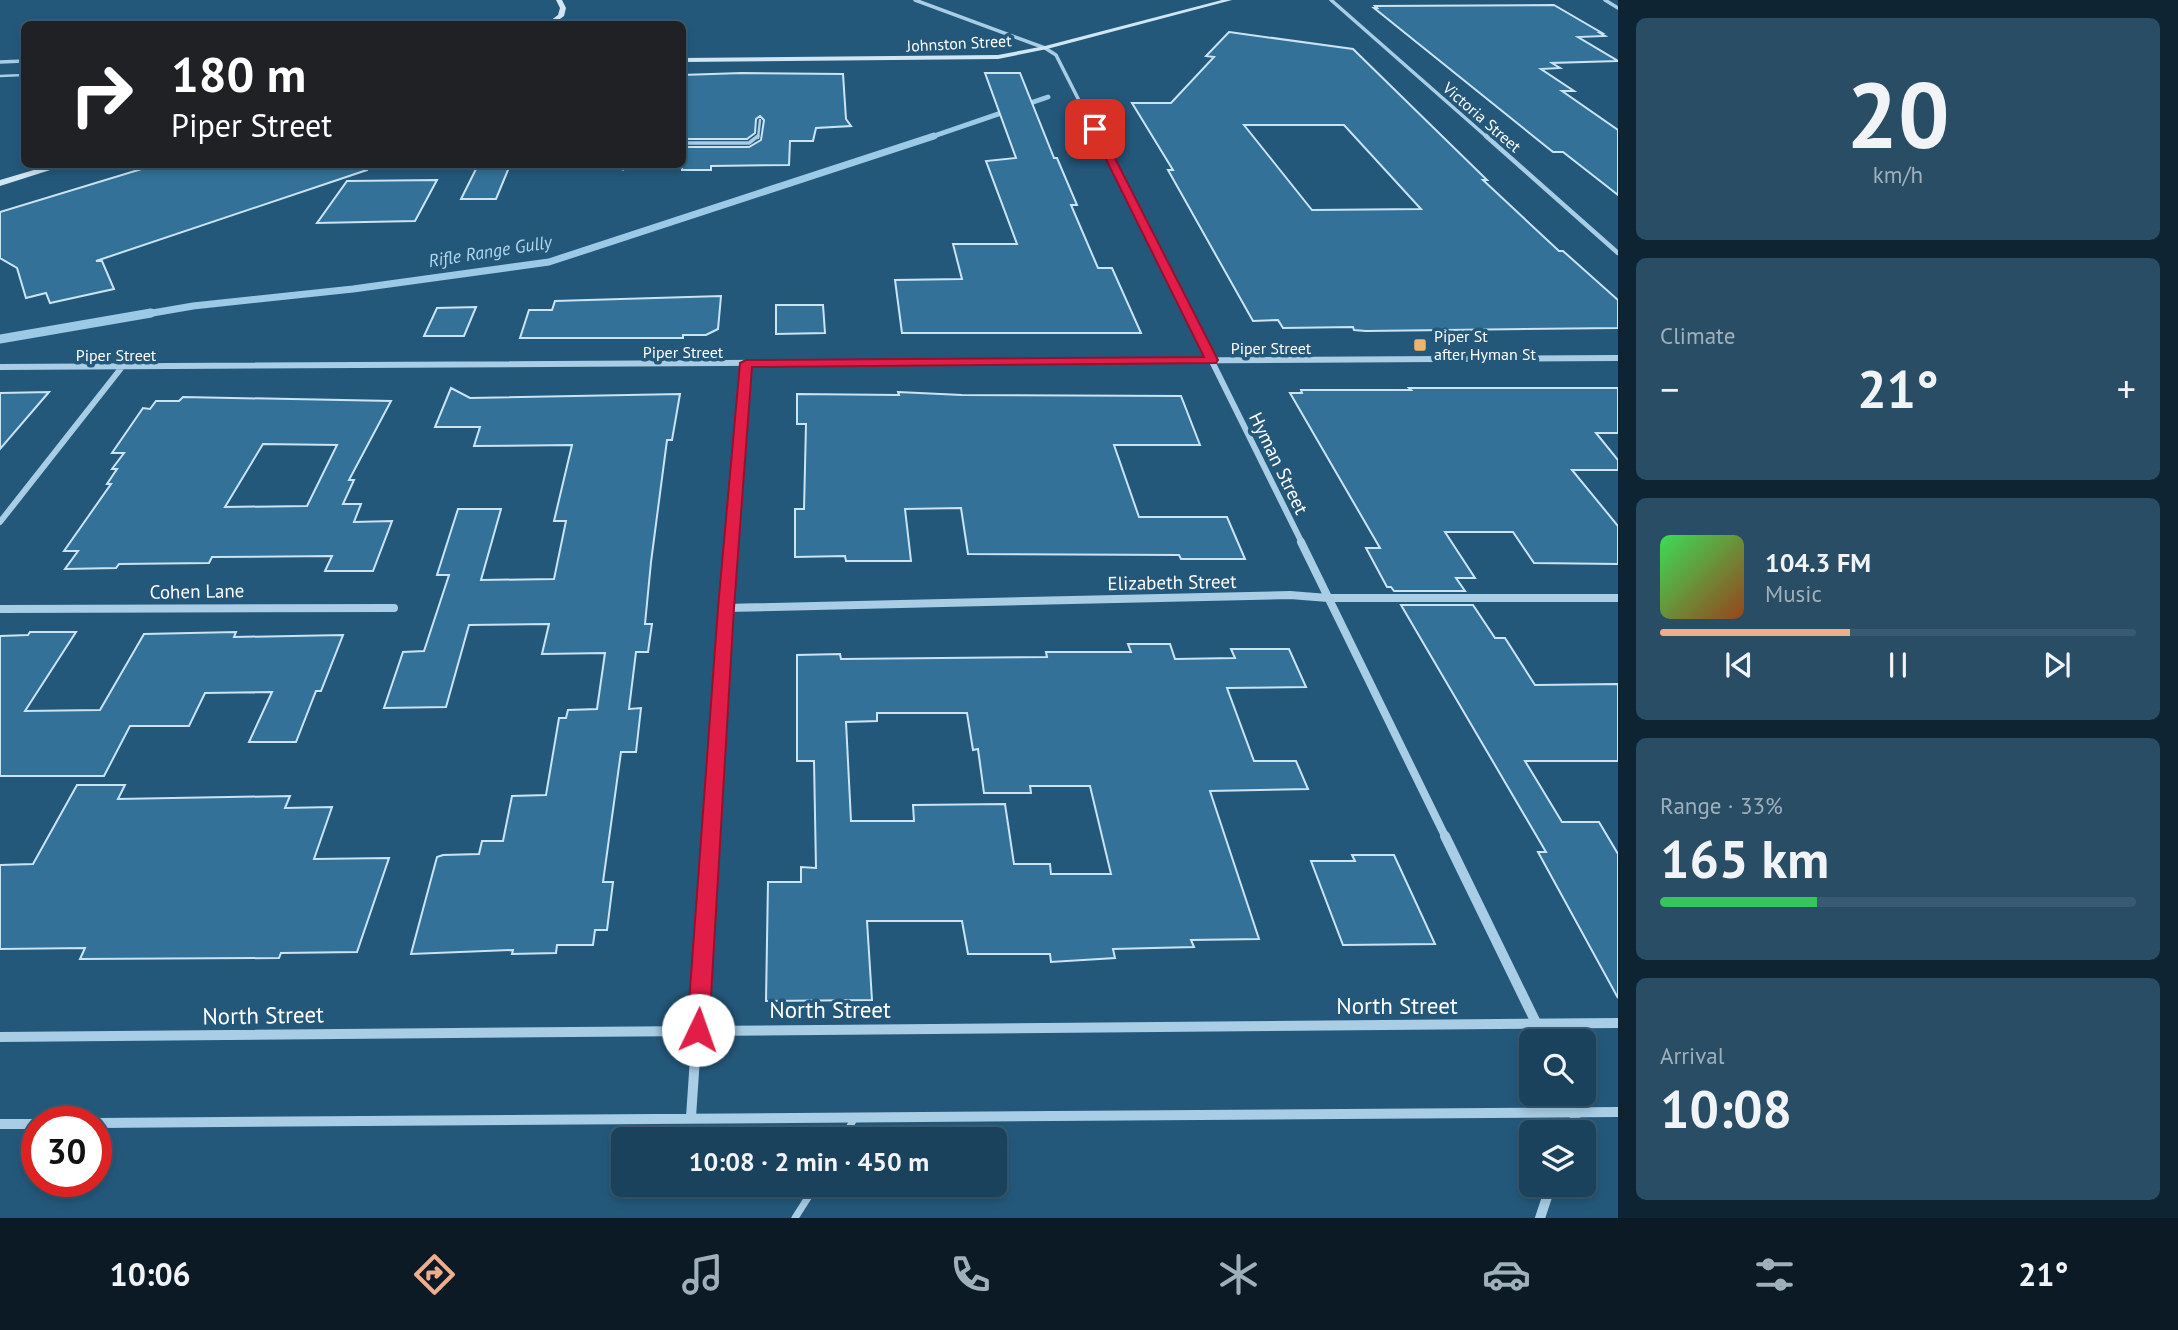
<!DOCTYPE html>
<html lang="en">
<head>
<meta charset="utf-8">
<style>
  :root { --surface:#1b425c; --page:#284d65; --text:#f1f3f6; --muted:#a0b0bb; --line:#395b72; --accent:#eead8d }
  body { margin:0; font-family:"PT Sans",sans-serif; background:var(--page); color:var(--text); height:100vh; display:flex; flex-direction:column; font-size:26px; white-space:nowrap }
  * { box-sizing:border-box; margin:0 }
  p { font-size:23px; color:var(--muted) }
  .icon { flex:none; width:38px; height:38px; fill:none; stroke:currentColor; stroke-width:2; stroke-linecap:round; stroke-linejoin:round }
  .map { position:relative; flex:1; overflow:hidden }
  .panel { display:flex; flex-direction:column; gap:18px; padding:18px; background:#0f2433; width:560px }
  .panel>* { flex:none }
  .top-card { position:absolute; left:21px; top:21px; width:665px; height:147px; border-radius:10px; box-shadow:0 4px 10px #0003,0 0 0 2px var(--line); background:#202124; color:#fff; overflow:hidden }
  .tools { position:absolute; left:1519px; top:1029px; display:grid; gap:14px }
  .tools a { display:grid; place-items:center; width:77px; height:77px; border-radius:10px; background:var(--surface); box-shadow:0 4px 10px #0003,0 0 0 2px var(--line); font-size:35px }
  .speed { position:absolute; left:21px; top:1106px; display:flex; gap:14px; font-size:35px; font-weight:700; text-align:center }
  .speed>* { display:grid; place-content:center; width:91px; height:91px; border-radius:50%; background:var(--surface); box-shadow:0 4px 10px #0003,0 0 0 2px var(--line); line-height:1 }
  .speed .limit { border:10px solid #d22; background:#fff; color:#111 }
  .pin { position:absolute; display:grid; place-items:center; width:60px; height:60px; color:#fff; margin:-30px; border-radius:14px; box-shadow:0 4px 10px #0006 }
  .me { position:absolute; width:77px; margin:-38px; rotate:3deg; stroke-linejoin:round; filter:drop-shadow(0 0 5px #0008) }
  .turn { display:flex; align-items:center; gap:24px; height:147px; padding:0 35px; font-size:32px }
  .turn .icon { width:91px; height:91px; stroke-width:2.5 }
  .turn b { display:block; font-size:49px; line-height:60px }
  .big { font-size:52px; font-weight:700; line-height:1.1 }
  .panel .tile { flex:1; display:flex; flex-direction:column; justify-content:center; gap:10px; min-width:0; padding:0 24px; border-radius:10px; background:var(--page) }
  .panel .dial { align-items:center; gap:0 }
  .dial b { font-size:91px; line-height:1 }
  .song { display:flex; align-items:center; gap:21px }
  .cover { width:84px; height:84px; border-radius:10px; background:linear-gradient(135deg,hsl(130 70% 55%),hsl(20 70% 35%)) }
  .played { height:7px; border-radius:4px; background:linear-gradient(90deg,var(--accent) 40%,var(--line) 40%) }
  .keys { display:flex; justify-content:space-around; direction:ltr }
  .heat { display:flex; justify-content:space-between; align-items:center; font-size:38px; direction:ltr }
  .charge { height:10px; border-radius:5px; background:linear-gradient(90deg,#34c759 33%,var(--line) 0) }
  .trip { position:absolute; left:611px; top:1127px; width:396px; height:70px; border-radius:10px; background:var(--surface); box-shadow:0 4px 10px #0003,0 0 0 2px var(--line); font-weight:700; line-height:70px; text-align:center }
  .menu { display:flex; height:112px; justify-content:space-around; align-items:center; background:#0b1a25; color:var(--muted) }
  .menu .icon { width:49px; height:49px }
  .menu .selected { color:var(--accent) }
  .menu b { font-size:32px; color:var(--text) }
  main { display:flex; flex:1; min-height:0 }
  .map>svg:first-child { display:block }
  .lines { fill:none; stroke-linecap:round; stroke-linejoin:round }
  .stream-far2 { stroke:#9ccae6; stroke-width:5 }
  .stream-far1 { stroke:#9ccae6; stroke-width:7 }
  .stream { stroke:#9ccae6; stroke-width:9 }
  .building { fill:#347198; stroke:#cbe4f4; stroke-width:2; fill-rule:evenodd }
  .lane-far2 { stroke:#a8cde5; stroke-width:2.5 }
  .lane-far1 { stroke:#a8cde5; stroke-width:3.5 }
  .lane { stroke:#a8cde5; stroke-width:7 }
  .street-far4 { stroke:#a8cde5; stroke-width:3.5 }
  .street-far3 { stroke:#a8cde5; stroke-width:4.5 }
  .street-far2 { stroke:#a8cde5; stroke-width:6 }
  .street-far1 { stroke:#a8cde5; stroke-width:8 }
  .street { stroke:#a8cde5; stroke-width:10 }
  .secondary { fill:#d1e6f4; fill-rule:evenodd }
  .route { fill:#e11d48; stroke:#92132f; stroke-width:2 }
  .poi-dot { fill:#efb46c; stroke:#24587b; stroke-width:2.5 }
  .labels { text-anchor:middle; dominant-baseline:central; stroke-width:7; stroke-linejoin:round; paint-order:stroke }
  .far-street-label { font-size:16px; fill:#fff; stroke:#24587b }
  .far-poi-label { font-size:16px; fill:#fff; stroke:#24587b; text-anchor:start }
  .far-water-label { font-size:18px; font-style:italic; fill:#b3d7ed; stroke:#24587b }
  .street-label { font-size:19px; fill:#fff; stroke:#24587b }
  .near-street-label { font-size:23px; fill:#fff; stroke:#24587b }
</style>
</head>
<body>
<main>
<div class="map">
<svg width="1618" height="1218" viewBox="0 0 1618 1218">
  <rect width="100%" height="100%" fill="#24587b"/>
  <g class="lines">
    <path class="stream-far2" d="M928 138 1048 97"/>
    <path class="stream-far1" d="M141 315 193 306 353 289 549 262 934 136"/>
    <path class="stream" d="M0 339 151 313"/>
  </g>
  <path class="building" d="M1554 5 1602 33H1600L1605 36 1578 37 1618 61 1552 63 1560 68 1541 69 1574 91H1562L1618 130V195L1563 152H1553L1374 8H1377L1375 6Z
    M1229 32 1353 49 1487 180H1483L1559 251H1563L1618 300V328L1366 331 1354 330 1353 327 1283 328 1278 320 1253 321 1168 170H1173L1132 103H1171L1214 57 1206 56ZM1244 125H1344L1421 209 1312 210Z
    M742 73 843 74 846 119 851 126 816 128 813 141H790L789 165 711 166V170H682V147H749L761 140 764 120 760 116 756 119 755 133 747 139H682V75Z
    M985 73H1020L1054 158H1057L1077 205H1071L1098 268H1112L1141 333H902L895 280 962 279 953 244H1017L986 161 1016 158Z
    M158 164H366L367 170 96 261H102L114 289 50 303 46 293 26 298 17 268 0 258V212Z
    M478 165H510L496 199H461Z
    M437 180 415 221 317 223 347 181Z
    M721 296 718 329 706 335H683V338H520L529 310H552L555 301Z
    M776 305H823L825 333 776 334Z
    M476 307 464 336H424L437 308Z
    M451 388 470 398 680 394 672 440H667L651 562 645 624H652L648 652H636L629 709 641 708 636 752H621L603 882H613L607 930H595L593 945H557L556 953 512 954 513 950 411 954 437 857 443 855 479 854 482 841H503L512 796 546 795 559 718H566L568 710 597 709 605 653 542 654 549 624 469 625 446 707 384 708 403 652 424 651 449 575H437L458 509H501L481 580 554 579 566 521H554L572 445 474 446 480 427H435Z
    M1409 388H1618V433H1596L1618 460V470H1572L1618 526V564L1534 563 1513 532H1445L1475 578H1456L1465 591H1394L1391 587H1387L1366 548H1380L1290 393H1302L1301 390H1411Z
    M49 392 0 449V393Z
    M898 392 962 395 1181 396 1200 445H1114L1139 517H1227L1245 559H1181L1179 555 968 554 961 508 905 509 911 561H846L845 556 795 557V509H804L806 424H797V394L899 395Z
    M183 397 391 401 349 480H354L343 504H361L354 522 392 521 373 571H325L332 556 212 557 209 563 119 564 116 568 65 569 78 551H64L111 484H107L117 469H112L124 453H112L143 408 150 409 156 401H179ZM263 444 337 445 307 506 225 507Z
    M1401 605H1473L1495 638H1505L1535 685 1618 684V761H1525L1562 822H1599L1618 854V998L1538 852H1546Z
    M30 632H76L25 711 100 710 144 634 236 632 234 637 343 635 321 691H316L296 742H249L272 692 205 693 189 726H130L104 776H0V636L28 635Z
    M1128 644H1170L1175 659 1235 658 1231 649H1289L1306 687 1227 688 1254 761H1296L1308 789 1210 791 1259 939 1191 940 1194 947 1113 949 1115 958 1051 962 1050 954H968L962 921H867L872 1000 766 1001 768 882H801V867L816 868 814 761H797V655L840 654 841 659 1047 657 1046 652H1131ZM877 713H967L973 750 978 749 984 793H1031L1030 786H1090L1111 874H1051L1050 864H1014L1005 804 913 805 914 821H851L846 722 877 721Z
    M77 785H125L118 799 290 796 285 808 332 807 314 859 389 858 357 952 281 953 279 958 80 959 85 948 0 949V865L33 864Z
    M1352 855H1394L1435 944 1343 945 1311 861H1355Z"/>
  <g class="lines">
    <path class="lane-far2" d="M0 76 24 75
      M758 138 760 120"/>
    <path class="lane-far1" d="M682 143H749L758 136
      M623 169 624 164"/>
    <path class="lane" d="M843 1139 855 1117
      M795 1218 816 1185"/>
    <path class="street-far4" d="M915 0 1045 48 1056 55 1098 138
      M1331 0 1488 138
      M1605 0 1618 8
      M0 62 24 61"/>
    <path class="street-far3" d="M1098 136 1189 315
      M1486 136 1618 253"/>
    <path class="street-far2" d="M1188 313 1302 543
      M0 367 1618 358
      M0 522 122 367
      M731 543 746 364"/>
    <path class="street-far1" d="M1301 542 1446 838
      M726 608 1290 595 1328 598H1618
      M0 609 394 608
      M710 838 731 542"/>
    <path class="street" d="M1445 836 1545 1041
      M0 1037 1618 1023
      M1569 1094 1577 1112 1570 1132
      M691 1117 710 836
      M96 1123 1618 1112
      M0 1124H37
      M1540 1218 1551 1185"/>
    <path class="secondary" d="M556 0H562L566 8 564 16 553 24H546L558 15 560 8Z
      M1222 0H1232L1047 49 998 59 682 62V58L998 55 1045 46Z
      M54 164H69L0 186V180Z"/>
  </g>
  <path class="route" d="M1095 126 1100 129 1218 360 1216 363 752 367 734 608 709 1030 706 1037 698 1039 690 1037 687 1030 718 608 740 363 746 360 1204 357 1091 129Z"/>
  <rect class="poi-dot" x="1413" y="338" width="14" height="14" rx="3.5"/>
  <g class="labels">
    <g class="far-street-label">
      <text transform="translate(959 43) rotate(-3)">Johnston Street</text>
      <text transform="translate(1482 117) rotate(41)">Victoria Street</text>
      <text x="1271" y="348">Piper Street</text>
      <text x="683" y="352">Piper Street</text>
      <text x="116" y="355">Piper Street</text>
    </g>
    <g class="far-poi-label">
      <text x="1434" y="336">Piper St<tspan x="1434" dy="18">after Hyman St</tspan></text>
    </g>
    <g class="far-water-label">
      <text transform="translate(490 251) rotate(-9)">Rifle Range Gully</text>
    </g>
    <g class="street-label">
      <text transform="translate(1279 463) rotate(64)">Hyman Street</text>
      <text transform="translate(1172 582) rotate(-1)">Elizabeth Street</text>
      <text transform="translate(197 591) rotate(-1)">Cohen Lane</text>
    </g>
    <g class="near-street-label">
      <text x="1397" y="1005">North Street</text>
      <text x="830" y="1009">North Street</text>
      <text transform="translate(263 1015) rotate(-1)">North Street</text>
    </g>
  </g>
</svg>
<div class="tools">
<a><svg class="icon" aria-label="search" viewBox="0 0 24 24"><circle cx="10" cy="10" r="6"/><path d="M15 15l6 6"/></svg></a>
<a><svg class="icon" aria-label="layers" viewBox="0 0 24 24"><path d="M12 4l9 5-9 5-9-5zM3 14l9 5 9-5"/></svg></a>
</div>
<div class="speed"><div class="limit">30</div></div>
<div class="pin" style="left:1095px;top:129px;background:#d93025"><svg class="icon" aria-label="arrive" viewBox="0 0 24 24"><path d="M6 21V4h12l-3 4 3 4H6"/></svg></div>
<svg class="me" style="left:698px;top:1030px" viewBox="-20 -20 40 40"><circle r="19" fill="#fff"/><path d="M0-13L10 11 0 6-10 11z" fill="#e11d48"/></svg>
<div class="trip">10:08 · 2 min · 450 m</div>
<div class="top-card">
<div class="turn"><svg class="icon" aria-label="right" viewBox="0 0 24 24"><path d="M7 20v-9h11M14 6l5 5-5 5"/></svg><div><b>180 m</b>Piper Street</div></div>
</div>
</div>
<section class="panel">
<div class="tile dial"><b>20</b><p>km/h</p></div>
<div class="tile"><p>Climate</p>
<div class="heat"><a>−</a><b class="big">21°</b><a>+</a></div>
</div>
<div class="tile">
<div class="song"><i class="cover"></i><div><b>104.3 FM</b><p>Music</p></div></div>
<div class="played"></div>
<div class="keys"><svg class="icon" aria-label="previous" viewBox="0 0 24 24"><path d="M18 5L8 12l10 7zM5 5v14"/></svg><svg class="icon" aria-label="pause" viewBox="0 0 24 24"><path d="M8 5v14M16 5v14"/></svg><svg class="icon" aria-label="next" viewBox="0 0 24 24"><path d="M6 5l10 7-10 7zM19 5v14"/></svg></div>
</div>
<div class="tile"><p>Range · 33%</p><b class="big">165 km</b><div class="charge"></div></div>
<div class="tile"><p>Arrival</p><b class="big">10:08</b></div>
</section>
</main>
<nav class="menu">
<b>10:06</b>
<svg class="icon selected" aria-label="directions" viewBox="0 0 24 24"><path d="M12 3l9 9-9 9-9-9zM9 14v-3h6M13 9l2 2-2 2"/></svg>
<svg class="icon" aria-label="music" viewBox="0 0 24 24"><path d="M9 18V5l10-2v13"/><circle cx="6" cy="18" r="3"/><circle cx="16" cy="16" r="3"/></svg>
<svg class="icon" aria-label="phone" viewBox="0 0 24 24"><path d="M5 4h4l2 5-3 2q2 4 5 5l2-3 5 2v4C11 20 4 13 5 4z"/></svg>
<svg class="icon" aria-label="climate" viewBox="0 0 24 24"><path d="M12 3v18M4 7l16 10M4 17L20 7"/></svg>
<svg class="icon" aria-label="car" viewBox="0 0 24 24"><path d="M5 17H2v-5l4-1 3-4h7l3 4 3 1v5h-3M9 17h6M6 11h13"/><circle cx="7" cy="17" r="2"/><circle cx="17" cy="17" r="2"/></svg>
<svg class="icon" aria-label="filters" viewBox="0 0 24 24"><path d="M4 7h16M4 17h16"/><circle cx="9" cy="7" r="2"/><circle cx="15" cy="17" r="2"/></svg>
<b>21°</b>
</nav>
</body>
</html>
